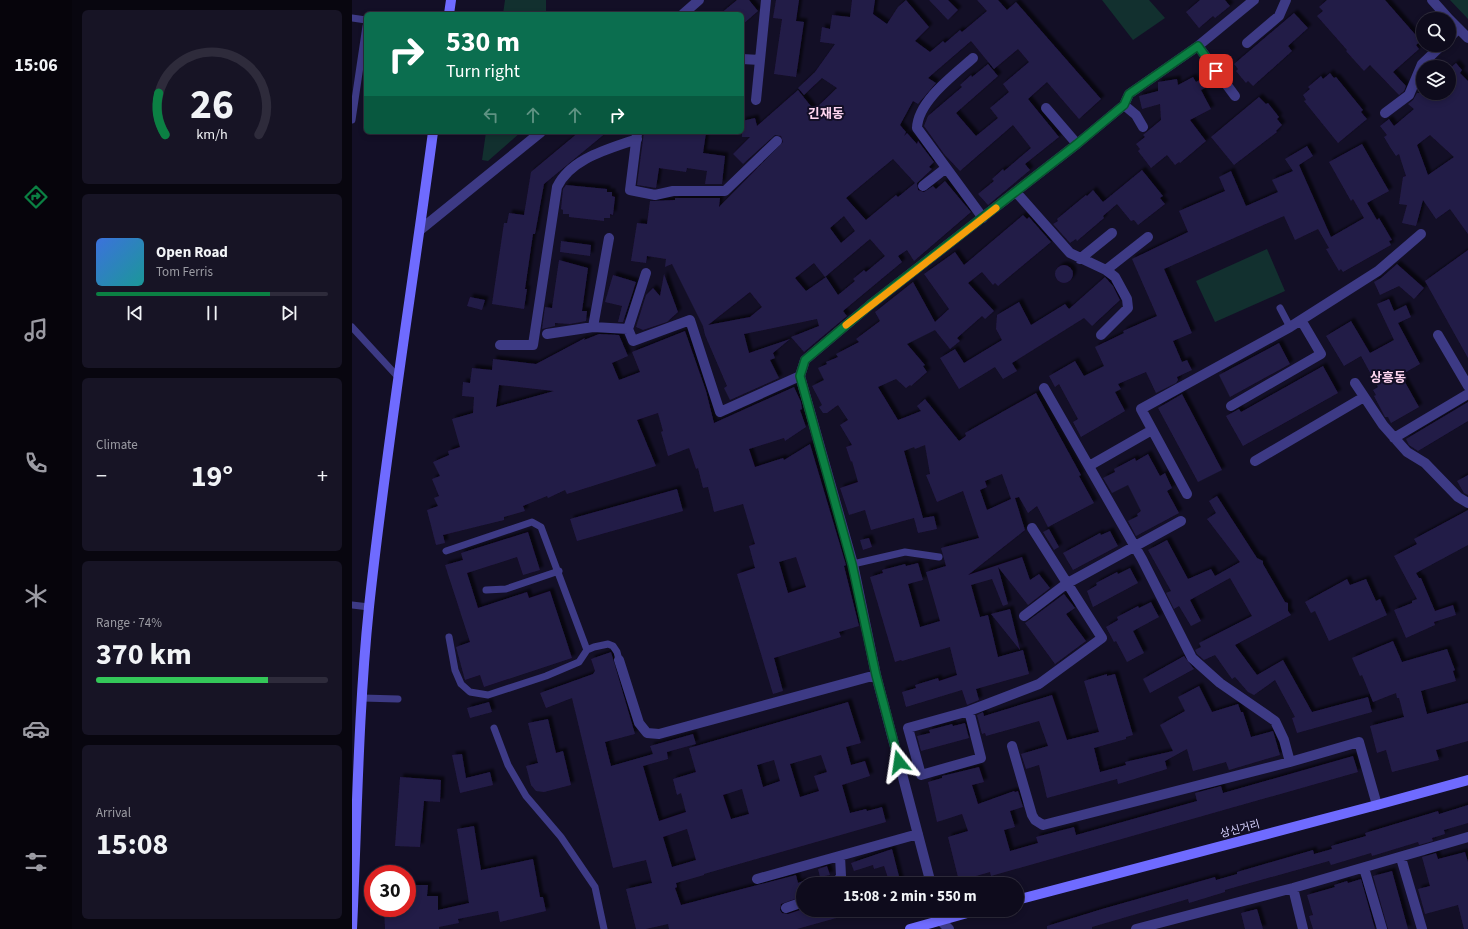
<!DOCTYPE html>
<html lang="en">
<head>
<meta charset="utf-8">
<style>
  :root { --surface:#0e0b1c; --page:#171425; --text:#f1f3f6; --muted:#9b9ba3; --line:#2e2b3b; --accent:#0b8043 }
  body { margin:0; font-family:"Source Sans 3","Noto Sans KR",sans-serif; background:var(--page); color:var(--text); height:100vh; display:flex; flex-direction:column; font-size:15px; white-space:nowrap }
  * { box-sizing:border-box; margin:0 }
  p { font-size:13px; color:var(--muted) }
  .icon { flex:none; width:22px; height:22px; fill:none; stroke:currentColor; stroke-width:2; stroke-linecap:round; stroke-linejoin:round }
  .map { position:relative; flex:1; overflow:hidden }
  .drawer { display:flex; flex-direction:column; gap:10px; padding:10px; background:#08060f; width:280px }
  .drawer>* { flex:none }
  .top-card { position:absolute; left:12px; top:12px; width:380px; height:122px; border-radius:6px; box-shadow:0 2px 6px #0003,0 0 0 1px var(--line); background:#0b6e4f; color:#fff; overflow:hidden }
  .controls { position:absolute; left:1064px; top:12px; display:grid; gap:8px }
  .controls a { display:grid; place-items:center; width:40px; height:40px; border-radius:50%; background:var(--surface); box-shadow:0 2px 6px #0003,0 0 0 1px var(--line); font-size:20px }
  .speed { position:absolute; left:12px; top:865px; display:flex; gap:8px; font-size:20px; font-weight:700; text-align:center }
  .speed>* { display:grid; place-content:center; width:52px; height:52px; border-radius:50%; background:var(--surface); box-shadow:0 2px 6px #0003,0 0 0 1px var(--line); line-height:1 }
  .speed .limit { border:6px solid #d22; background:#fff; color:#111 }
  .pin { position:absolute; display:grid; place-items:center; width:34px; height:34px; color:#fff; margin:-17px; border-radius:8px; box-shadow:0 2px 6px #0006 }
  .me { position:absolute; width:44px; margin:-22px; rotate:345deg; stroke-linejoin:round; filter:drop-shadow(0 0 3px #0008) }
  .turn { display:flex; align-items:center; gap:14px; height:84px; padding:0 16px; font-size:18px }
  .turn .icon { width:52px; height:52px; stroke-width:2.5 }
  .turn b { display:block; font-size:28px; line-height:34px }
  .lanes { display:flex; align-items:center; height:38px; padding:0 16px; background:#0003; justify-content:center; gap:20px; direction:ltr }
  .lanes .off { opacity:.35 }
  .big { font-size:30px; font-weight:700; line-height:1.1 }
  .drawer .widget { flex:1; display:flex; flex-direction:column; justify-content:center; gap:6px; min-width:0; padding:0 14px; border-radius:6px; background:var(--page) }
  .drawer .dial { align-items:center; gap:0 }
  .dial svg { height:104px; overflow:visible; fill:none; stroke:var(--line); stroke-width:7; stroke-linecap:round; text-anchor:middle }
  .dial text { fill:var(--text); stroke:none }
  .song { display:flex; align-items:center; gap:12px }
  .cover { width:48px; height:48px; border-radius:6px; background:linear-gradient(135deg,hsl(220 70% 55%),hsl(180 70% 35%)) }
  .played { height:4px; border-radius:2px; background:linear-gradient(90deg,var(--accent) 75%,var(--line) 75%) }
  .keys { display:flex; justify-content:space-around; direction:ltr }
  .heat { display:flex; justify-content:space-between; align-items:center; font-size:22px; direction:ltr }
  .charge { height:6px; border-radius:3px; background:linear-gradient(90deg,#34c759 74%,var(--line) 0) }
  .trip { position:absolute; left:444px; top:877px; width:228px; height:40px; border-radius:20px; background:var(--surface); box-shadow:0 2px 6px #0003,0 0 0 1px var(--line); font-weight:700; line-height:40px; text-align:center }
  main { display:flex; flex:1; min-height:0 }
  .menu { display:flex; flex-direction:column; width:72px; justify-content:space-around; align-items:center; background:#06040b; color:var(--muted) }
  .menu .icon { width:28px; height:28px }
  .menu .active { color:var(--accent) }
  .menu b { font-size:18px; color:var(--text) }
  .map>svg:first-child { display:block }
  .green { fill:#12302f }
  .building { fill:#241b47; fill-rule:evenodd; filter:url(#shadow) }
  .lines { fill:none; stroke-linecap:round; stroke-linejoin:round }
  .service { stroke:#3d3a85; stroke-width:7 }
  .minor { stroke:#3d3a85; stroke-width:10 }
  .tertiary { stroke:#3d3a85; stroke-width:10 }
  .secondary { stroke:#6f6bff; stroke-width:10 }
  .route-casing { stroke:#07532c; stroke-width:10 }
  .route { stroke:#0b8043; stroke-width:7 }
  .slow { stroke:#f59e0b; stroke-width:7 }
  .labels { text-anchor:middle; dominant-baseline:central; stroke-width:4; stroke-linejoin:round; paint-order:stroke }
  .street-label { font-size:11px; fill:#d9d4ff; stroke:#130f26 }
  .quarter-label { font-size:13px; font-weight:bold; fill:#ffd6f0; stroke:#130f26 }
</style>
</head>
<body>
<main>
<nav class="menu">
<b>15:06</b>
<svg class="icon active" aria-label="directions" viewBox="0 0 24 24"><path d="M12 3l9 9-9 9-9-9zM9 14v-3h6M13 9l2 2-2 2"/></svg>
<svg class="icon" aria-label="music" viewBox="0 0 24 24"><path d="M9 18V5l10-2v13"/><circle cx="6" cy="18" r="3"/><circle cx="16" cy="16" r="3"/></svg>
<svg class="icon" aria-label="phone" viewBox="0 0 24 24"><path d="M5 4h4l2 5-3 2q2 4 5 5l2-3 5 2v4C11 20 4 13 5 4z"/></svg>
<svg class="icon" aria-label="climate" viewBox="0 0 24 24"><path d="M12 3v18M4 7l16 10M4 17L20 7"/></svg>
<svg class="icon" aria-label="car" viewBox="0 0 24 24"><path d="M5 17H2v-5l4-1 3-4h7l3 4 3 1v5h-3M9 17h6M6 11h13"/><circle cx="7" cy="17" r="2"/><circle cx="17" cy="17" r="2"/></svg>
<svg class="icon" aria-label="filters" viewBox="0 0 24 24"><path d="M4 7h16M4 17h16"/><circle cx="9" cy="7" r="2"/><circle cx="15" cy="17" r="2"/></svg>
</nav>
<section class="drawer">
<div class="widget dial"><svg viewBox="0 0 100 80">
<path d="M14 69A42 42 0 1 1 86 69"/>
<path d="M14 69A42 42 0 0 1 9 37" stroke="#0b8043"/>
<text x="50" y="56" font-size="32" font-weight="700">26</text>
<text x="50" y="72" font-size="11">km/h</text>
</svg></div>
<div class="widget">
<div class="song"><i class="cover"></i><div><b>Open Road</b><p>Tom Ferris</p></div></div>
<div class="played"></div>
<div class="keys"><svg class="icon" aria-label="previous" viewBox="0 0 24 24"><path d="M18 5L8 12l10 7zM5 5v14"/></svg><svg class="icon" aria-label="pause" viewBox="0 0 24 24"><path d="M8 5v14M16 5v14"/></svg><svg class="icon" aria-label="next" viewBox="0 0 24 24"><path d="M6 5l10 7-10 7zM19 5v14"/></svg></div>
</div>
<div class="widget"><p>Climate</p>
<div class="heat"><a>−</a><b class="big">19°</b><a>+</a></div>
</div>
<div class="widget"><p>Range · 74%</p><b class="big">370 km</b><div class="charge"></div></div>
<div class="widget"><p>Arrival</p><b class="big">15:08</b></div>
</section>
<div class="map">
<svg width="1116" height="929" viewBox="0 0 1116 929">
  <defs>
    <filter id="shadow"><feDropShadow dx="3.5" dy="-3.5" stdDeviation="1" flood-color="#0009"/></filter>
  </defs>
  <rect width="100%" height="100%" fill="#130f26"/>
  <path class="green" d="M153 0H194V14H151Z
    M750 0H797L813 18 781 40Z
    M1098 0H1116V19Z
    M134 132H169L136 161 130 160Z
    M915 249 933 291 863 322 844 281Z"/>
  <path class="building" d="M385 0H397L406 11 390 25V14H368Z
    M424 0H447L444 21 452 22 444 77 422 74 430 19 421 18Z
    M500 0H523L521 14 535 24 546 7 554 0 577 27 563 41 578 52 591 41 593 43 608 30 610 32 635 11 625 0H646L655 10 664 2 749 99 727 119 695 82 676 99 707 137 673 164 678 170 636 205 626 194 642 181 640 179 651 169 652 171 679 148 661 125 608 171 592 154 572 126 576 116 610 87 608 85 619 75 620 77 636 64 646 76 604 113 624 136 646 118 638 108 657 92 651 84 677 62 666 49 642 69 619 41 576 78 584 83 566 104 561 101 548 125 554 132 552 136 555 133 565 144 566 141 582 162 577 167 580 169 565 183 566 190 572 192 581 186 584 189 593 181 619 212 562 261 555 250 546 256 550 262 491 311 495 316 452 352 439 337 467 326 465 319 392 334 397 353 438 339 421 353 423 358 418 360 427 378 378 400 372 388 375 386 353 335 351 326 320 264 313 267 314 259 295 256 294 263 279 261 285 223 295 224 298 201 323 200V198H368L367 207 431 142 429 136 423 135 391 164 381 154 398 137H390V121L403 118 405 126 446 90 462 110 485 88 470 78 452 95 446 88 463 72 483 44 468 42 470 27 478 29 480 15 498 17ZM541 159 563 183 546 197 544 195 514 220 494 198ZM492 216 503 231 489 243 478 228ZM518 239 533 256 514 272 512 270 501 279 503 281 486 295 474 277 454 291 443 278 462 263 473 277ZM398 292 410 307 398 317 356 325Z
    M577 0H596L606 10 596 20Z
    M848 0H873L878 6 863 18 861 16 847 28 834 12Z
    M975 0H1033L1069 41 1064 45 1067 49 1041 72 1054 86 1052 91 1047 95 1018 65 1012 71 994 51 995 50 965 16 971 11 967 7Z
    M942 13 956 28 936 46 940 51 901 86 896 81 894 83 884 71 886 69 882 64Z
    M1104 63 1110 70 1108 73 1116 81V234L1098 209 1084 219 1071 200 1064 226 1050 223 1055 205 1047 204 1051 177 1054 176 1047 154 1044 156 1038 147 1032 137 1035 135 1028 126 1037 119 1042 126 1062 109 1056 104 1061 100 1065 93H1097V69ZM1078 135 1102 157 1076 175 1065 145Z
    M978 73 982 78 984 77 1011 110 1009 112 1015 119 986 143 952 101 954 100 951 95 958 89 956 87 969 76 971 79Z
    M856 75 861 84 849 90 859 109 838 120 854 141 828 163 827 162 823 165 815 155 799 168 786 151 788 149 784 144 793 137 791 135 809 120 808 104 790 109 787 96 806 91V82L825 79 826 85 841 77 844 82Z
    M907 97 914 104 916 103 927 117 925 119 930 125 924 131 925 132 882 165 859 137Z
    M227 132H255L192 184 183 234H181L173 289H175L172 309 140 304 152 223H155L157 213 172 215 179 172Z
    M292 132H314L332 135 333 132 354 133 351 153 373 156 370 184H353L355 171 335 168 334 172 307 168 304 188 285 185Z
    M1010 144 1037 191 1015 203 1025 220 1027 218 1040 240 1037 241 1039 245 991 272 989 269 987 271 974 249 977 248 966 229 943 240 932 216 812 269 840 333 821 341 830 362 835 360 840 370 825 377 826 380 824 383 804 393 794 372 766 384 769 389 763 392 773 411 729 437 721 422 726 419 707 384 703 387 697 376 723 361 732 376 752 366 743 347 772 333 771 331 805 316 780 259 836 232 827 211 873 191 867 177 879 171 894 206 926 192 920 180 941 171 933 159 955 146 961 156 947 165 979 237 1012 218 1001 199 999 201 977 162Z
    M790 170 811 196 808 198 813 204 786 225 782 220 779 221 765 204 751 216 752 218 725 241 724 239 718 243 701 224 706 221 705 219 734 195 735 196 741 190 751 202Z
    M214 185 255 189V192H260V196L263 197 261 215 258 214V218H252V221L217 217V214H211V210L209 209 211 189Z
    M671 215 675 219 677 217 699 242 646 286 643 283 641 285 630 272 616 283 642 311 633 319 630 316 605 338 608 341 598 349 583 330 555 344 573 365 571 366 575 372 559 386 558 385 554 388 544 379 526 387 546 420 569 411 565 406 573 399 607 441 614 436 613 433 684 393 729 475 727 476 742 503 696 527 685 506 676 513 667 497 663 498 673 530 616 575 670 557 678 580 687 574 698 588 676 605 646 567 656 604 651 606 640 579 619 585 628 617 636 615 646 657 671 650 677 674 624 689 627 700 615 705 610 690 554 707 550 692 564 688 563 685 586 678 587 681 605 675 598 647 550 661 549 660 543 662 518 577 531 573 530 570 553 564 554 566 566 563 571 580 556 584 568 627 588 621 574 572 594 566 589 548 627 538 611 491 585 502 574 475 578 474 573 445 563 449 562 447 552 451 571 518 582 516 585 529 566 533 562 518 519 530 513 510 497 515 488 488 506 482 500 461 499 462 494 447 500 445 488 425 496 420 486 405 475 413H471L467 407 470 405 460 386 472 380 466 368 475 364 474 362 486 357 484 354 507 342 504 339 528 321 523 312 561 282 583 322 597 309 572 274 603 252 612 265ZM650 474 659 499 635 510 628 490 635 487 633 481Z
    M209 241 239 245 238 256 208 252Z
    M1116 250V358L1073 281Z
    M207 260 236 268 230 311H235L234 321 218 324 203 323V326L190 329 193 307 200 308Z
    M1045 264 1072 288 1062 299 1047 286 1028 295 1022 282 1029 278Z
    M703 274a9 9 0 1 1 18 0a9 9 0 1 1-18 0Z
    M312 274 326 312 315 322 291 330 284 327 294 295 301 288 308 296Z
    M261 275 284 282 271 322H266L270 306 253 302Z
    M753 277 761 286 768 300 740 326 732 318 660 363 665 371 651 379 643 367 607 389 588 358 603 349 612 363 650 340 644 329 645 315 667 302 679 325 713 304 717 309Z
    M118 297 133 300 130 310 115 306Z
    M1037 299 1042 311 1054 305 1059 317 1046 323 1068 364 1049 375 1067 407 1039 423 1036 417H1033L1022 396 1024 395 1021 390 1026 387 1009 356 992 366 974 336 999 321 1018 353 1042 340 1025 304Z
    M333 331 354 391 362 423 442 387 449 402 450 409 448 410 454 427 433 441 432 438 397 449 403 467 431 458 432 460 458 444 494 565 492 566 507 626 487 632 489 637 422 658 431 691 421 694 385 574 403 568 397 546 403 544 391 504 362 512 356 487 351 488 346 468 344 469 337 448 316 456 309 432 311 431 306 413 285 420 304 466 215 494 213 490 196 498 195 496 171 506 173 511 152 517V520L91 535 93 543 84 545 75 510 86 506 82 498 87 496 80 479 88 476 81 462 97 455 96 451 108 447 100 419 121 413 122 397 110 396 111 382 118 383 120 368 140 370 141 359 184 364 233 338 232 340 247 334 267 335 276 356 260 363 267 380 288 372 280 352ZM147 385 202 391 144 407ZM444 557 454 587 436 593 427 562Z
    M927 343 938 364 878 397 867 375Z
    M971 366 986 393 891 446 874 416 887 409 889 412Z
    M830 394 870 470 846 482 806 408Z
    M1116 402V421L1066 451 1057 445 1054 439Z
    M796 454 808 476 813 473 820 488 815 491 827 513 784 536 776 521 786 516 785 514 789 511 776 485 760 493 751 478 763 472 762 469 783 458 784 461Z
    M1116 475V495L1112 493 1105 481Z
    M325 489 331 511 225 541 218 519Z
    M865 496 905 558 911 561V564L925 588 933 602 936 603V611L939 615 883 645 905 675 931 660 960 712 1016 697 1020 712 945 733 940 718 943 717 923 680 902 695 896 692 883 677 880 679 863 655 852 660 845 654 843 650 849 647 847 643 900 616 878 578 838 600 849 621 839 626 827 606 822 609 814 593 819 591 796 550 815 540 836 579 859 569 863 576 888 562 855 519 864 513 857 501Z
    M1116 510V545L1064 573 1067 578H1069L1083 611 1101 605 1104 615 1082 622 1083 625 1054 638 1042 610 1060 603V601L1065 599 1042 556 1065 544 1062 539Z
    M697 529 707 547 702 550 691 532Z
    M758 531 766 546 721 570 711 553 748 533 749 535Z
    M176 532 188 570 171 575 165 557 115 573 126 608 175 592 177 598 198 591 220 658 132 687 128 675 113 680 104 647 118 642 93 565 111 560 109 553Z
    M517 538 520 547 511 550 508 540Z
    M778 568 786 583 741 607 735 591 745 585 744 583 765 572 766 574Z
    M995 579 998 585 1014 579 1024 601 1028 599 1035 615 977 641 963 611 959 613 953 602Z
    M712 594 723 608 714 614 734 641 703 664 673 623Z
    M799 602 807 617 781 631 792 653 775 662 764 641 762 642 754 627 766 620 765 617 786 606 787 608Z
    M658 609 668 650 639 614Z
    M1041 641 1050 662 1095 649 1103 670 1101 671 1104 681 1069 691 1075 714 1116 703V741L1084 750 1087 760 1040 772 1034 750 1025 753 1018 726 1052 717 1047 698H1045L1044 693 1021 702 1010 675 1008 676 1000 658Z
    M259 652 283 734 253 742 259 766 301 754 298 746 341 734 344 744 315 752 316 759 291 766 307 821 334 812 329 793 325 795 321 779 344 772 337 748 496 702 509 743 494 747 499 765 513 761 518 776 490 785 498 813 514 809 515 811 530 807 534 822 352 874V875L324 883 325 887 323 888 329 905 444 875 446 883 451 881V896L429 904 428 910 430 913 436 914 451 909 502 910V913L445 929H317L316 924 294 929H284L274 889 300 883 294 860 261 868 220 698 194 708 188 693 241 674 243 671 239 659ZM469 755 475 772 462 776 467 791 448 797 438 764ZM422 760 428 781 411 787 405 765ZM390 789 397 814 379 819 371 795ZM335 829 344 860 320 867 311 837Z
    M832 656 842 669 798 693 791 679Z
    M755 674V676L763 674 781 735 774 737V739L742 748 748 772 774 765 773 762 821 751 808 725 833 711 826 697 847 686 860 712 886 704 889 712H891L899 737 921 731 928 755 877 770 874 762 841 771 835 749 813 761 815 769 766 784 765 779 695 798 687 765 674 769 669 754 696 746 687 721 634 736 633 733 630 734 625 715 631 712 632 716 700 695 715 740 747 732 732 681Z
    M137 702 140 712 118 718 115 708Z
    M196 719 204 753 211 751 219 785 192 792 184 791 179 785 174 766 186 763 176 723Z
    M613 723 617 738 569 751 565 736 578 733 577 730 600 724 601 726Z
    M110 754 114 778 138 772 141 785 108 793 100 755Z
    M1001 756 1006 772 639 876 638 872 607 881 596 837 616 831 610 814 585 822 576 782 590 778V776L627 767 632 782 620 785 626 804 662 791 663 792 666 791 671 807 658 811 663 827 652 830 658 851 686 843 684 837 722 827 724 835 845 801 843 793 869 786 871 793Z
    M48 777 89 780 88 802 72 801 68 847 43 846Z
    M1116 805V823L1092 830 1093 834 1080 838 1081 841 1067 845 1066 842 1020 856 1019 853 979 865 977 861 873 890V892L837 903 836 899 740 927V929H695V926L750 909 863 877 864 880 885 874V872L961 850 962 854 980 849 979 846 1014 836 1013 833 1086 811 1087 814Z
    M122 826 129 870 181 859 188 897H191L194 911 148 922 146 911 106 919 107 923 87 927V929H33L32 908H55V892H58V885H76L75 896H86V910L117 903 105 829Z
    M540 849 549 884H538L532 866 522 869 521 865 502 871 499 863Z
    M1113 852 1116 862V929H1112L1106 905 1073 914 1066 889 1078 886 1070 857 1084 853 1086 859Z
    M475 866 478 875 468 877 466 869Z
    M1040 871 1056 929H1036L1021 876Z
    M1009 879 1023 929H961L957 916 961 915 955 895 983 887 982 885 995 881 996 883Z
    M905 909 911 929H893L889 913Z"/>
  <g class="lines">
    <path class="service" d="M0 18 14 20
      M0 120 14 26
      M928 308 938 327
      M0 327 46 377
      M94 551 180 522 189 527 235 650
      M501 564 553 552 587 557
      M134 590 154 589 207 571
      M0 605 17 607
      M97 637 103 670 109 684 118 692 136 695 194 676 227 662 235 650 242 647 256 644 261 646 265 652 267 660
      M10 698 46 699
      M142 728 156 765 174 796 209 837 243 887 252 929"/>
    <path class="minor" d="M331 14 347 0
      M1097 38 1106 29
      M895 43 927 16 934 0
      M846 46 883 96
      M621 58C602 75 566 101 565 128L631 218
      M390 59 408 60
      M404 100 414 0
      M772 105 784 115 791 127
      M694 108 725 144
      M1033 113 1057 95 1070 64 1090 45
      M285 134 278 190 303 195 321 191H373L425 141
      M571 186 594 168
      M664 192 718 253 754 270 763 277 775 299 776 308 749 335
      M68 230 189 132
      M728 259 760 233
      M754 270 796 237
      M241 327 257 238
      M276 329 294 273
      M195 334 241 327 276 329 281 341 338 320 368 412 448 376
      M1086 335 1116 386
      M148 345H181L205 187C219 158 257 149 285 139
      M1003 383 1031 425 1055 452 1073 463 1106 497 1116 503
      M692 388 790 559 840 658 868 683 923 721 932 740 938 762
      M879 406 969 354 949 320
      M1042 438 1116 394
      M903 461 1012 397
      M737 466 800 430
      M835 494 789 409 938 327 1026 271 1069 234
      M672 616 714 584 829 521
      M267 660 287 723 295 733 307 734 524 675
      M617 711 629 758 569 775 556 728 617 711 687 684 750 638 680 528
      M660 746 680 815 683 820 691 825 938 762 1007 742 1025 805
      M1049 858 1070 929
      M1012 868 1030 929
      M405 879 566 834
      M484 884 489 876 488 856
      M579 884 524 675 501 564 448 376 453 360 518 305 725 144 772 105 777 94 846 46 902 0
      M941 888 951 929
      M434 908 451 902
      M586 910 588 920 597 929
      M784 929 941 888 1116 837"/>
    <path class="tertiary" d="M1080 0 1097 19
      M1097 19 1116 38"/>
    <path class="secondary" d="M97 14 99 0
      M665 900 1025 805 1116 780
      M0 929C5 822 6 714 17 607 34 448 60 290 81 132
      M558 929 626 910"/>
  </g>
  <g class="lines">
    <defs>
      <path id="route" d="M547 762 524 675 500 564 448 376 453 360 518 305 725 144 772 105 777 94 846 46 864 71"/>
    </defs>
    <use href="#route" class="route-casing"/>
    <use href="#route" class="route"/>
    <path class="slow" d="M494 325 644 208"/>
  </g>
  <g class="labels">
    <g class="street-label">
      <text transform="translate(888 829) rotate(-15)">상신거리</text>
    </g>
    <g class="quarter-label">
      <text x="474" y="114">긴재동</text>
      <text x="1036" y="378">상흥동</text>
    </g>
  </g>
</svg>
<div class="controls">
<a><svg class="icon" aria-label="search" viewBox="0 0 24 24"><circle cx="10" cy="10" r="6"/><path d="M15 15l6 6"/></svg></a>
<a><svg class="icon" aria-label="layers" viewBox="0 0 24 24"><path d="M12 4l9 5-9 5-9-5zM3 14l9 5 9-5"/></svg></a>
</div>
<div class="speed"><div class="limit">30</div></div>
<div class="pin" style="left:864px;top:71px;background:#d93025"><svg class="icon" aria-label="arrive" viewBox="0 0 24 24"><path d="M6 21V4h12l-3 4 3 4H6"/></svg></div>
<svg class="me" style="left:547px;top:762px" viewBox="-20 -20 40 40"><path d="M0-17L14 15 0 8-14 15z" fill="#0b8043" stroke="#fff" stroke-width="4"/></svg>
<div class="trip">15:08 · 2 min · 550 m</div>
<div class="top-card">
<div class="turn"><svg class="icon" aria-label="right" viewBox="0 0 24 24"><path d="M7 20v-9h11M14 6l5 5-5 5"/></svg><div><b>530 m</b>Turn right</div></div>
<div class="lanes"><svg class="icon off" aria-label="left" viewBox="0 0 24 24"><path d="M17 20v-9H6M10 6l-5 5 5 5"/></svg><svg class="icon off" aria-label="ahead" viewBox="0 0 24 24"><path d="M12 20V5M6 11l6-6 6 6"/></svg><svg class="icon off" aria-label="ahead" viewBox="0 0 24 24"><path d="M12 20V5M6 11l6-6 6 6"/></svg><svg class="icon" aria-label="right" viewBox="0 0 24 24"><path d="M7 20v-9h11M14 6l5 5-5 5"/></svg></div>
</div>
</div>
</main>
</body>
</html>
